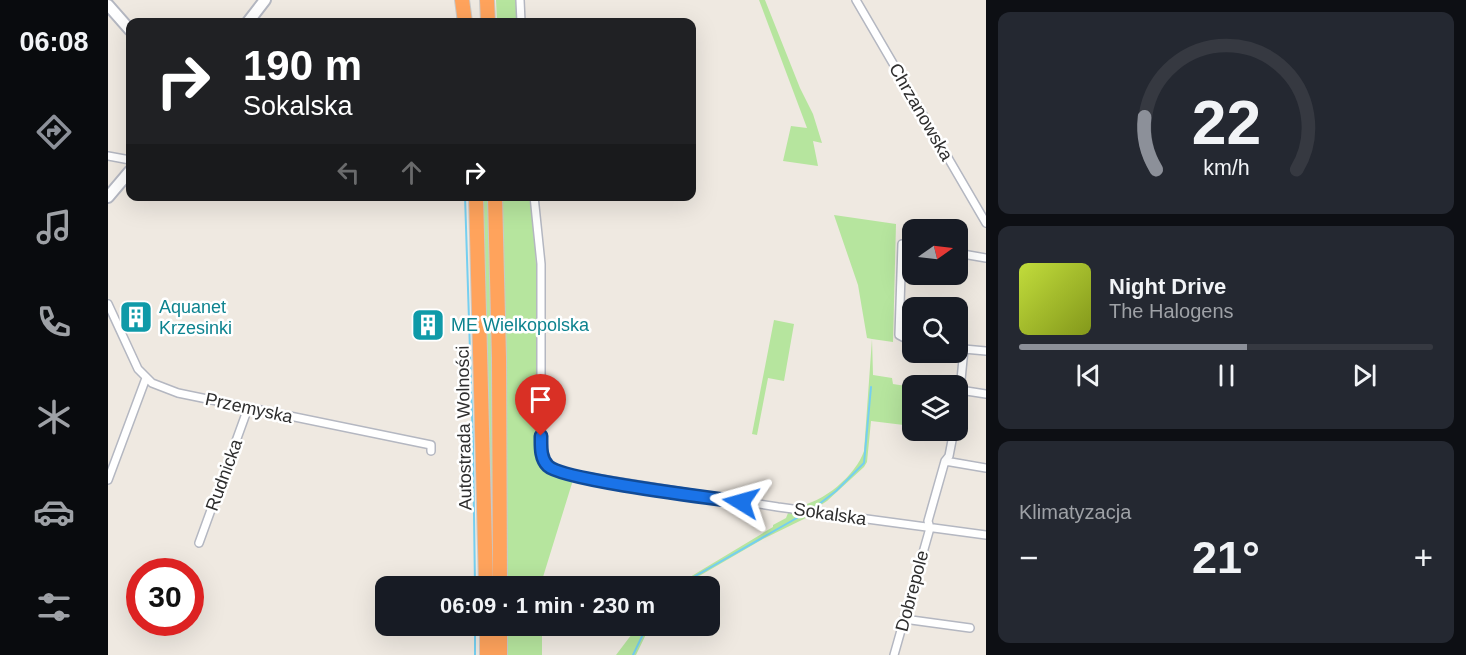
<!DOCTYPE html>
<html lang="pl">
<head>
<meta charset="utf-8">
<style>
  :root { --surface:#171b24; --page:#242831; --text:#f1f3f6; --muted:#9ea1a6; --line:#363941; --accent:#8c9099 }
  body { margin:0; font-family:Arial,sans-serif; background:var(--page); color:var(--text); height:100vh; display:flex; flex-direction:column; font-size:22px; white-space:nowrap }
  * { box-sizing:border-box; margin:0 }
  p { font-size:20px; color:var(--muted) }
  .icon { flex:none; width:33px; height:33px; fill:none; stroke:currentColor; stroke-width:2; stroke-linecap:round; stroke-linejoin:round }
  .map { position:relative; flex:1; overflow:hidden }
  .drawer { display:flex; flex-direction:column; gap:12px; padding:12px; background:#0d0f14; width:480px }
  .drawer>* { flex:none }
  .guide { position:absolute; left:18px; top:18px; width:570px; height:183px; border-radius:12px; box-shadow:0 6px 24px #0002; background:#202124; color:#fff; overflow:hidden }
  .needle { width:39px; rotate:76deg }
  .fabs { position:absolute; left:794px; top:219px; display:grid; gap:12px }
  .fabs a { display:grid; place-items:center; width:66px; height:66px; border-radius:12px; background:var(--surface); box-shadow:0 6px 24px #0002; font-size:30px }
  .speed { position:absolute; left:18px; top:558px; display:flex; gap:12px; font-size:30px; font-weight:700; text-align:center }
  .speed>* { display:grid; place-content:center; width:78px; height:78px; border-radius:50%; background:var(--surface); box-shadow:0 6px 24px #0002; line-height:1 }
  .speed .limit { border:9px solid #d22; background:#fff; color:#111 }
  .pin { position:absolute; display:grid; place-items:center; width:51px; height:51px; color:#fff; margin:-62px -26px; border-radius:50% 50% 50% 0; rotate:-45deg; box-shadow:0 0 6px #0007 }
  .pin .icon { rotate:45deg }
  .me { position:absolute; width:66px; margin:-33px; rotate:278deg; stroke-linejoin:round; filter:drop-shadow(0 0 4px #0008) }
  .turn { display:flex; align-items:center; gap:21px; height:126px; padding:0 18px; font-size:27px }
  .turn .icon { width:78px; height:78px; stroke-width:2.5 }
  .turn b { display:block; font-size:42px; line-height:51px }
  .lanes { display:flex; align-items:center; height:57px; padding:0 18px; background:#0003; justify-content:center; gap:30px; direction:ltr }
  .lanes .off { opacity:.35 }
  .big { font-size:45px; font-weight:700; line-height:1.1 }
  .drawer .card { flex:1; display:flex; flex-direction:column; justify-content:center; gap:9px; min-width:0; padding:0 21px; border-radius:12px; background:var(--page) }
  .drawer .dial { align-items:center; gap:0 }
  .dial svg { height:156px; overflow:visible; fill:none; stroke:var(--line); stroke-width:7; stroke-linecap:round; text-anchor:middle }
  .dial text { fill:var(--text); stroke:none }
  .song { display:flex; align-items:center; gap:18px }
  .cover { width:72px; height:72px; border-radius:9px; background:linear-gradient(135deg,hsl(70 70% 55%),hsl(70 70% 35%)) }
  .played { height:6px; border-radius:3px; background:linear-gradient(90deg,var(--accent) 55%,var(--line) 55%) }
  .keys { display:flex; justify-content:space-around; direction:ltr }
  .heat { display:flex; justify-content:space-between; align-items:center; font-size:33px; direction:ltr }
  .trip { position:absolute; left:267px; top:576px; width:345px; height:60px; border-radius:12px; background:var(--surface); box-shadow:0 6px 24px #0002; font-weight:700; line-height:60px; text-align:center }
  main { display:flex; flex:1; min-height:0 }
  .tab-bar { display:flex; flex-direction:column; width:108px; justify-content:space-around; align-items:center; background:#090b0e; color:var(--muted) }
  .tab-bar .icon { width:42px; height:42px }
  .tab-bar .selected { color:var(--accent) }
  .tab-bar b { font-size:27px; color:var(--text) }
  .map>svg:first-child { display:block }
  .green { fill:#b6e59e }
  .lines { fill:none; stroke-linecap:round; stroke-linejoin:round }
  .stream { stroke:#75cff0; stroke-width:2 }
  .street-casing { stroke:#b4b7c1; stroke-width:10 }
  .secondary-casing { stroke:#b4b7c1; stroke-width:14 }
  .highway-casing { stroke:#c9c9c9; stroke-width:16 }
  .street { stroke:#fff; stroke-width:7 }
  .secondary { stroke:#fff; stroke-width:10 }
  .highway { stroke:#ffa35c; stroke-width:14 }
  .route-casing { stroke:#114b97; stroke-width:15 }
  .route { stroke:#1a73e8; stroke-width:10 }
  .labels { text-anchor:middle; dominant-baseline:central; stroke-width:5; stroke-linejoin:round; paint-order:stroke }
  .street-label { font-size:18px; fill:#2e2e2e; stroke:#fff }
  .culture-label { font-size:18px; fill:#0d838f; stroke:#fff; text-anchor:start }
</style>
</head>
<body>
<main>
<nav class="tab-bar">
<b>06:08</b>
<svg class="icon selected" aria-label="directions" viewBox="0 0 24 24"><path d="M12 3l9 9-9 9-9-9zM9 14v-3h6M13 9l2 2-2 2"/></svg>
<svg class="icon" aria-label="music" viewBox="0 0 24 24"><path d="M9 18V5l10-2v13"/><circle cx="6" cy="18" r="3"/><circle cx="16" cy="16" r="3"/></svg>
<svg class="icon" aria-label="phone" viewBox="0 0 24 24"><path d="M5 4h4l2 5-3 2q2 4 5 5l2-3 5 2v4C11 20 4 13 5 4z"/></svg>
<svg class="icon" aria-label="climate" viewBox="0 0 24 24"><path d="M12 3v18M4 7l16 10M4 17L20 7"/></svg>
<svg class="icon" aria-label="car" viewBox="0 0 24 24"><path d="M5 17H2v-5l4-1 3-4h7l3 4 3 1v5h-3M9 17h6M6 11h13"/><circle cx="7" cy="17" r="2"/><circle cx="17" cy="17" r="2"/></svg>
<svg class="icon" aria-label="filters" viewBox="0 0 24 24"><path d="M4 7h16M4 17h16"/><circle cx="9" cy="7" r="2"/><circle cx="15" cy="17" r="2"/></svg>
</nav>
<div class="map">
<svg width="878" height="655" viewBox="0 0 878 655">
  <rect width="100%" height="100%" fill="#efe9e1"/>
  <path class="green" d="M388 0H408L409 22H389Z
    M651 0H657L692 88 705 114 714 143 705 141 710 166 675 161 683 126 699 128Z
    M372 197H383L387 586H383Z
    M394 197H423C432 285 430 375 435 464L441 471 465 480 435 577 483 586H398V376Z
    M726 215 788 224 785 342 764 339 765 375 784 378 785 384 804 387V426L763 421 759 462 756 467 719 501 707 509 690 506C715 503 748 475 756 451L764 339 759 338 750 285Z
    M666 320 686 324 676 381 660 378 649 435 644 434Z
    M683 512 702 516 655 539 574 586H567L665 527V525L678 518 680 513Z
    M398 626H434V655H398Z
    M530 626H542L528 655H508Z"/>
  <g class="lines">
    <path class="stream" d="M349 12 350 22
      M357 196 365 444 367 586
      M706 508 728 491 756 463 763 387
      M570 586 694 515
      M367 626V655
      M525 655 539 626"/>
    <defs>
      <path id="street" d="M412 0 413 22
        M748 0 878 223
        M0 156 22 160
        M426 196 433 264V453L439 466 455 473 670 507 878 535
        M804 245 794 244 791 335 804 342
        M849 253 878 258
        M0 304 30 369 44 383 70 393 323 445V451
        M849 348 856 349 852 390
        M856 349 878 351
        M849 409 852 390 878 394
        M837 461 878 468
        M0 480 38 378
        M91 543 140 408
        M796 619 862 628
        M786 655 822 528 820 521 837 461 841 456 846 430"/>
      <path id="secondary" d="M0 5 22 30
        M140 22 157 0
        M0 197 22 171"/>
      <path id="highway" d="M354 0 357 22
        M379 0 380 22
        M368 196 378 586
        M387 196 391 358 392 586
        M379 626V655
        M392 626V655"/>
    </defs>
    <use href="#street" class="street-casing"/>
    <use href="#secondary" class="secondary-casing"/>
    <use href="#highway" class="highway-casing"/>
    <use href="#street" class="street"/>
    <use href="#secondary" class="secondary"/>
    <use href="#highway" class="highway"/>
  </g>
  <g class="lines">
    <defs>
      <path id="route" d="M433 436C433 446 432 458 440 466 454 480 604 498 633 502"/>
    </defs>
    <use href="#route" class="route-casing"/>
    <use href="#route" class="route"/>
  </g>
  <defs>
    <symbol id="building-square" viewBox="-11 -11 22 22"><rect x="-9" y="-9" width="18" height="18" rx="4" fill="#0f9aa8" stroke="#fff"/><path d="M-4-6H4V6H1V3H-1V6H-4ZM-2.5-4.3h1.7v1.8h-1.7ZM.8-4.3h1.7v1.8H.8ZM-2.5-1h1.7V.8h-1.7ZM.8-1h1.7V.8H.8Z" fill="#fff"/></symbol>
  </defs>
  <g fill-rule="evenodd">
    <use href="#building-square" x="9" y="298" width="38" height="38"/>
    <use href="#building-square" x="301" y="306" width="38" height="38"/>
  </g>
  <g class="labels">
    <g class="street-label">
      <text transform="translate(813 112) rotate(60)">Chrzanowska</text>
      <text transform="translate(141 408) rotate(12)">Przemyska</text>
      <text transform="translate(356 428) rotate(-91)">Autostrada Wolności</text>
      <text transform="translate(116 475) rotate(-70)">Rudnicka</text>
      <text transform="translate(722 514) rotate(8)">Sokalska</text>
      <text transform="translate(804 591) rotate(-75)">Dobrepole</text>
    </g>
    <g class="culture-label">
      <text x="51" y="307">Aquanet<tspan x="51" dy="21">Krzesinki</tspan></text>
      <text x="343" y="325">ME Wielkopolska</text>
    </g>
  </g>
</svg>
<div class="fabs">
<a><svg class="needle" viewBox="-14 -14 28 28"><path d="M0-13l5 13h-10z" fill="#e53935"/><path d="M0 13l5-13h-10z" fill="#9ea1a6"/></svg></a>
<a><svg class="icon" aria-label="search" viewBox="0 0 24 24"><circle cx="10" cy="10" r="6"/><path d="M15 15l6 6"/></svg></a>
<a><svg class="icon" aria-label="layers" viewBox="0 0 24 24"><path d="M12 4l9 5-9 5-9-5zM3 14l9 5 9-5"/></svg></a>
</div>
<div class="speed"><div class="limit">30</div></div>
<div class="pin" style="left:433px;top:436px;background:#d93025"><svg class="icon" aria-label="arrive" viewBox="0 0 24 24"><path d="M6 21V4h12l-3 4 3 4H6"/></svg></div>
<svg class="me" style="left:633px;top:502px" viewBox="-20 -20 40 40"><path d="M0-17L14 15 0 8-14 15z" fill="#1a73e8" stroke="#fff" stroke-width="4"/></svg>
<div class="trip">06:09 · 1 min · 230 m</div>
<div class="guide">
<div class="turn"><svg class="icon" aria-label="right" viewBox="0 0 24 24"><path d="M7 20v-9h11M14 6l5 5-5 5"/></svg><div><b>190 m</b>Sokalska</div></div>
<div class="lanes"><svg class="icon off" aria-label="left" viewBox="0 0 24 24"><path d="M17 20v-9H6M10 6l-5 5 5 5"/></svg><svg class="icon off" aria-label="ahead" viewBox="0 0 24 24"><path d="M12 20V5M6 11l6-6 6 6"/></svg><svg class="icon" aria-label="right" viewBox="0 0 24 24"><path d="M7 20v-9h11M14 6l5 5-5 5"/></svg></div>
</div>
</div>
<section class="drawer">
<div class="card dial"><svg viewBox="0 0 100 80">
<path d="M14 69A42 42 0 1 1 86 69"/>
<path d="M14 69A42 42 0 0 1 8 42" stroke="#8c9099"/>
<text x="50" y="56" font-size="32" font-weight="700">22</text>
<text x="50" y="72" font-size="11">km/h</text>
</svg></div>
<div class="card">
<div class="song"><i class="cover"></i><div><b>Night Drive</b><p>The Halogens</p></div></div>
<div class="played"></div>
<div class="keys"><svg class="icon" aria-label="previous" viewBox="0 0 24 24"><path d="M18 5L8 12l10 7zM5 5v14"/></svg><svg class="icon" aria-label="pause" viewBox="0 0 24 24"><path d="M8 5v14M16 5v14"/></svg><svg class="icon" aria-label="next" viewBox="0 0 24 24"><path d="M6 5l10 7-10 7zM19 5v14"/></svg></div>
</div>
<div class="card"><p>Klimatyzacja</p>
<div class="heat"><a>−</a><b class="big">21°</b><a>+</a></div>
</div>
</section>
</main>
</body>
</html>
